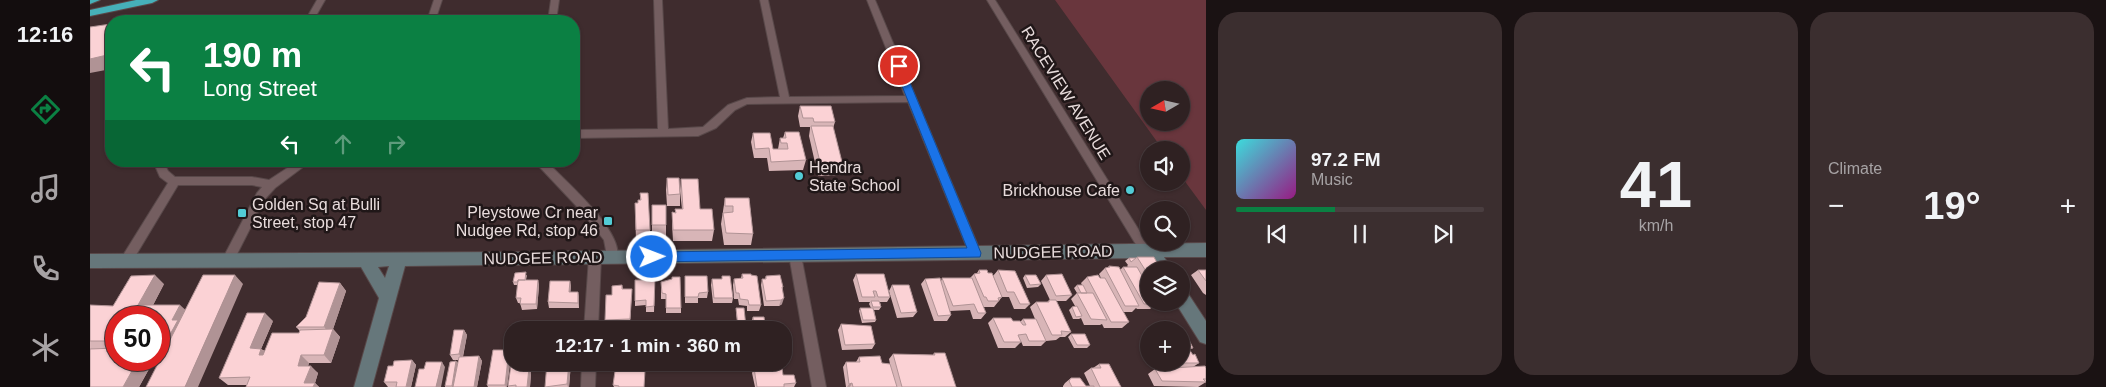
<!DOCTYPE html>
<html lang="en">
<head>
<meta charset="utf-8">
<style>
  :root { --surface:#2f2122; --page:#3b2e2f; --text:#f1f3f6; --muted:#a7a3a5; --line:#4a3e40; --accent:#0b8043 }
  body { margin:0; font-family:Arial,sans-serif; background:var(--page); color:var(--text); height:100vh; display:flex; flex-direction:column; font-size:19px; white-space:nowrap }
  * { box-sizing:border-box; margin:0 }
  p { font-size:16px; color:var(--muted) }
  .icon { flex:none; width:28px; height:28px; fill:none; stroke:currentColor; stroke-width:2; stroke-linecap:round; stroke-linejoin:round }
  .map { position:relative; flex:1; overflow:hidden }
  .side { display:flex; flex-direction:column; gap:12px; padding:12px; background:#1a1213; width:900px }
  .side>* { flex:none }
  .top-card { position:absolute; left:15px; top:15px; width:475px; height:152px; border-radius:20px; box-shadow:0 1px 4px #0004,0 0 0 1px var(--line); background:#0b8043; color:#fff; overflow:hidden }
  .needle { width:32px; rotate:261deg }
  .tools { position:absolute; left:1050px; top:81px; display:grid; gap:10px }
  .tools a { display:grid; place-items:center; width:50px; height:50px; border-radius:50%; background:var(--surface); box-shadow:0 1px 4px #0004,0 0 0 1px var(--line); font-size:25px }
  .speed { position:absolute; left:15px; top:306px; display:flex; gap:10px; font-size:25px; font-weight:700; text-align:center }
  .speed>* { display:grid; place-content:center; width:65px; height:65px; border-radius:50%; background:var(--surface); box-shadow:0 1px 4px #0004,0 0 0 1px var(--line); line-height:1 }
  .speed .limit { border:8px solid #d22; background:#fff; color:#111 }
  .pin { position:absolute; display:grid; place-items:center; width:42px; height:42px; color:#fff; margin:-21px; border:2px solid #fff; border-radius:50%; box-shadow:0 1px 5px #0007 }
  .me { position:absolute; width:55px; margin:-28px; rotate:89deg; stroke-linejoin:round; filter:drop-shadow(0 0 4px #0008) }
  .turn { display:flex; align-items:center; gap:18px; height:105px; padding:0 15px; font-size:22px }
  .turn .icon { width:65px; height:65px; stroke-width:2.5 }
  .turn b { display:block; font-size:35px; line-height:42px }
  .lanes { display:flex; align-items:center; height:48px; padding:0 15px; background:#0003; justify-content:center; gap:25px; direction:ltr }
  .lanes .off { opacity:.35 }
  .big { font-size:38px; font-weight:700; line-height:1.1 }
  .side .card { flex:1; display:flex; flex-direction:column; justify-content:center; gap:8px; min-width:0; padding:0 18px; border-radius:20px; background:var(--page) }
  .side .dial { align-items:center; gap:0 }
  .dial b { font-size:65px; line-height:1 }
  .song { display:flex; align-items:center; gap:15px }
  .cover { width:60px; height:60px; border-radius:8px; background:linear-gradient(135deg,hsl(180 70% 55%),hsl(310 70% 35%)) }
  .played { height:5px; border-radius:2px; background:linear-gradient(90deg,var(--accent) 40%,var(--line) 40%) }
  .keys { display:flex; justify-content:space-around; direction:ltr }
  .heat { display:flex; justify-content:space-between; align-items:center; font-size:28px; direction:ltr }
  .side .tiles { flex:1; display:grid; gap:12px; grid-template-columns:repeat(3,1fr) }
  .trip { position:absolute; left:414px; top:321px; width:288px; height:50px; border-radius:20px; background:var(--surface); box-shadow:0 1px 4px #0004,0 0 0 1px var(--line); font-weight:700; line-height:50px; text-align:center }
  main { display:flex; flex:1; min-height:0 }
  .menu { display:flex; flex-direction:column; width:90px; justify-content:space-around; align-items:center; background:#130d0e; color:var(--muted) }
  .menu .icon { width:35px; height:35px }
  .menu .active { color:var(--accent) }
  .menu b { font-size:22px; color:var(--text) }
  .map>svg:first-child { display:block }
  .green { fill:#69363d; fill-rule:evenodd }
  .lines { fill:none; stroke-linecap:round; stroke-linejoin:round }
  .street-casing { stroke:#584849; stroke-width:2 }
  .secondary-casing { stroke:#584849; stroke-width:2 }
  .highway-casing { stroke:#584849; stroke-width:2 }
  .street { fill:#745e60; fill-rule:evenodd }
  .secondary { fill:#66777b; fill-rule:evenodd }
  .highway { fill:#46b0b9; fill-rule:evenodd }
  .wall { fill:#d8b5b7 }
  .shaded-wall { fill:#b09395 }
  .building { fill:#fbd2d5; stroke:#b09395 }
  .route { fill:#1a73e8; stroke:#114b97 }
  .poi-dot { fill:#52ccd6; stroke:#201718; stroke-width:2 }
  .labels { text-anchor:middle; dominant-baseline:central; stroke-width:5; stroke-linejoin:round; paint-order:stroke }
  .street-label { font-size:16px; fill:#e8dcdc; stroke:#201718 }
  .poi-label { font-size:16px; fill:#e8dcdc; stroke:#201718; text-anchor:start }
</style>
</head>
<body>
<main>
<nav class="menu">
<b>12:16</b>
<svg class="icon active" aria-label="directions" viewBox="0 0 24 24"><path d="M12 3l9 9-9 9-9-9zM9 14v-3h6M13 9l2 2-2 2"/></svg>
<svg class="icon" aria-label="music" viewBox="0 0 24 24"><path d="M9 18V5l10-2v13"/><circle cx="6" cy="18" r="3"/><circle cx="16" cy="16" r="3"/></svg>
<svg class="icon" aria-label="phone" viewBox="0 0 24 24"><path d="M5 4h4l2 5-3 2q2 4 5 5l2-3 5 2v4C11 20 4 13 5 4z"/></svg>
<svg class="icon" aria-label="climate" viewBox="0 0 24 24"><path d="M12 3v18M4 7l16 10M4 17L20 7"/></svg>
</nav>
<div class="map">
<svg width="1116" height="387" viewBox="0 0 1116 387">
  <rect width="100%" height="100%" fill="#3f2c2e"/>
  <path class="green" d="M965 0H1116V210L1091 176V150H1073ZM1059 90H1091V122H1059Z"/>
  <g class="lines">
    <defs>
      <path id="street" d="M227 0H235L223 21H215Z
        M344 0H352L345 21H337Z
        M461 0H469L466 21H458Z
        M564 0H572L578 129 613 127 638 105 657 98 690 97 670 0H678L699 97 815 96 777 0H785L891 253 889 257 885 258 881 257 879 253 818 102 657 104 645 110 626 128 608 136 484 138V130L568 129Z
        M897 0H905L1050 232 1065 251 1063 255C1053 258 1047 246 1042 238Z
        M63 161H73L78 171 85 177H162L179 180 208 161H221L185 188 175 199 142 264 138 265 134 264 132 260 167 193 172 187 162 185H88L40 265 36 266 32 265 30 261 32 257 78 183 70 177Z
        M444 161H456C473 179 539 235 526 261L522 262 518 261 514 240 492 212Z
        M705 250 709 251 711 255 736 387H722L699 255 701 251Z
        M505 252 509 253 511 257 508 330H494L499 257 501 253Z
        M492 362H506L505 387H491Z"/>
      <path id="secondary" d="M1116 243V257H1074L1082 270H1064L1055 258 315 266 282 387H264L289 298 271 267 0 268V254L426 252ZM299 266 295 278 288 267Z
        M1091 290 1097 292 1116 321V344L1110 342 1085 302H1091Z"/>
      <path id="highway" d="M0 0H10L0 4Z
        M46 0H68L62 3 0 16V10Z"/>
    </defs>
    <use href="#street" class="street-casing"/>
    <use href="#secondary" class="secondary-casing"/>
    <use href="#highway" class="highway-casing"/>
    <use href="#street" class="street"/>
    <use href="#secondary" class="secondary"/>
    <use href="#highway" class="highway"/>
  </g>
  <path class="wall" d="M710 106 745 122 743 128 753 166 750 175 728 176 719 136 720 129V127H710L708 116Z
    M695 132 716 160 713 170 679 171 677 158H664L661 142 663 133 683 149H688L690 138H693Z
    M577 178 590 194V206H577L576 190Z
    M591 179 624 230 622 241H583L582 224V212L585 213V209H592L590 191Z
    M550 193 560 230V242H546L545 203H548L550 200Z
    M635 198H659L663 234 661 245H634L631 224Z
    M562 205 576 225V236L562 237Z
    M1047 257 1059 270V302H1070L1068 304H1066L1060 309H1047L1046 308 1042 312H1033L1039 322 1032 328H1014L1012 324 1010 325H994L991 318 989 319H983L979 310 982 307 985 306 981 299 987 293 984 288 987 285H992L991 283 997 277 1011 278 1009 274 1015 268H1017L1019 266 1030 270 1033 267H1038L1037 266 1038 265 1035 261 1039 258H1046Z
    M889 270 912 297 904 307H893L896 313 891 319H883L880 310 860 311 861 315 857 321H844L831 284 835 279 851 281 852 278H880L884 274 887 273Z
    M908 270 940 304 935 309H924L919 297H912L903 276Z
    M1108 270H1116V295L1113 293 1101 275Z
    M652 274 671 305 669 311H657V306L649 305 648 299H644L643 285 644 279 651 278Z
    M766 274 800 297 797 302H790L791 307 789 310H784L786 320 785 322 772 323 769 311 770 308H781L779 304 780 302H769L763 280Z
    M437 275 436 280H448L449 286 447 309 432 310 430 303H428L426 298 428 285H424L423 282Z
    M935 275 951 284 948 287 937 288 933 278Z
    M956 275 982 295 976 301H966L981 332 975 337H970L966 340 956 341 951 346H933L930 339 931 342 925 348H908L898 323 903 318 930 322 933 319H945L940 307 946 302H957L960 300 951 281Z
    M595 276 618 292 617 298H608V303H595Z
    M632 276 643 298 642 303H623L621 285 622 279H632Z
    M676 276 693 287 692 290V304L689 306H674L671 285 672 279H675Z
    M565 277 564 312H556V305L545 306V280H556Z
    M480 281 481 287 480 292H488L489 298V308H459L458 302Z
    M571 282 591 308V313H576V299H571Z
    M250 283 256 291 243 329 250 337 241 363H219L218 366 228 373 225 383 229 387H156V385H138L129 378 183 321 171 349 175 351 209 333 210 331 206 327Z
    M74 284 63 305 96 310 153 284 76 348H69V318H26V360H64L49 387H0V305L23 306Z
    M532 285 533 289H542L540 325H516L515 320 522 295Z
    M802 285 827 312 823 317 807 318 799 291Z
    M646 308 656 327 655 330H648L646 311Z
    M663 317 676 330H662L661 323Z
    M751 324 785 344 782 349 752 350 748 330Z
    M374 330 377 335 373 357 389 356 392 361 387 387H355V386L366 361 368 363V360H363L360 355Z
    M422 334V345H419L418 343Z
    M981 334 1000 345 997 348H984L978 337Z
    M1091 336 1103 348 1099 350 1109 363 1103 367 1116 368V382L1108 387 1064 386 1058 374 1065 369 1088 368H1062L1060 362H1091Z
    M1059 351V361L1055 353Z
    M844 353 866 387H756L753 367 756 362H766L769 357 792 363 800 364 799 359 803 354 843 355Z
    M421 355 417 387H398L397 385Z
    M322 360 326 365 321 387H298L294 382 303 366Z
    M422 362H440L439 368 441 373 440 387H418V386Z
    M526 362V368H514V365Z
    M528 362H553L552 368 540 369V370L554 387H524L523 385 538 369H529Z
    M481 363 479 387H455Z
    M1009 364 1031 387H973V386L975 383 981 378 996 386H1000L994 373 1001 368H1003Z
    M664 368 693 375 706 383 704 387H665L662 373Z"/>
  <path class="shaded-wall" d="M21 44V69L0 73V59Z
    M65 275 74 284 59 313 48 305Z
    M145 275 153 284 108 387H95Z
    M448 280 449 286 447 309 446 304Z
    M480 281 481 287 480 298 479 292Z
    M250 283 256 291 241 335 234 327Z
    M488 292 489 298V308L488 303Z
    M694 298 692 304 689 306 691 300Z
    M90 305 99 313 87 348 77 340 82 320Z
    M175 313 183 321 168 356 160 348Z
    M243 329 250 337 241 363 234 355Z
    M374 330 377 335 372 360 369 354Z
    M171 349 180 356 169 355Z
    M419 350 421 355 417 387H416L415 385Z
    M211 355 219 363 216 373 208 366Z
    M389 356 392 361 387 387H384Z
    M48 360H64L49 387H33Z
    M322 360 326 365 321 387H316Z
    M366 361 368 364 363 387H362Z
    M352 362 355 367 351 387H346Z
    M437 362 440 363 438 373 437 368Z
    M479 362H481V363L479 387H478L477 384Z
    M221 366 228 373 225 383 229 387H219L214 383Z
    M439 368 441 373 440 387H437Z
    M762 383 760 387H757L759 384Z"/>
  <path class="building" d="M21 24V44L17 55 0 59V27Z
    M710 106H741L745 122H724L723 118H713Z
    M721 126H743L753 166H731Z
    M695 132H709L716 160 681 162 679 148 665 149 663 133H680L683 149H698L697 143H691L690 138H696Z
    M577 178H589L590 194 578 195Z
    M591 179H608L610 209H622L624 230H583L582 212 586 213 585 209H593Z
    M550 193H558L560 230H546L545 203H548V200H551Z
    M635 198H659L663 234 636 233 633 213 643 212V206H635Z
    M562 205H576V225H562Z
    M1047 257H1064L1071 270H1059V276Z
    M1039 258H1046L1041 262Z
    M1019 266 1029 267 1049 306H1035L1015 268 1020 267Z
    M1033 267H1047L1059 288V302L1067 303 1054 304Z
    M889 270H897L898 273H902L912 297 908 298 909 301H898L896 297H894L884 274 890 273Z
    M908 270 925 271 940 304H930L924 292H917Z
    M1108 270H1116V281Z
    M436 272 435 280H428V282H423L425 273Z
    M652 274H661V275L667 276 671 305H659L658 300 650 299 649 293H646L644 279 653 278Z
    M766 274H794L800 297H788L786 291H783L785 297H772Z
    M972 274 982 295 966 296 956 275Z
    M65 275 48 305H90L82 320H88L77 340H69V318H26V341H0V305L23 306 41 276Z
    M113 275H145L95 387H56Z
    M690 275 693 287H692L694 298 691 300 676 301 672 279H676V276Z
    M935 275H946L951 284 940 285Z
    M1008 275 1010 278H1015L1039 322H1021L997 277Z
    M595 276H617L618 292 609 293 608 297H595Z
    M632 276H640L643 298H624L622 279H632Z
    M556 277H565L564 306 556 307V300L545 301V280H556Z
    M582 277H590L591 308H576V294L572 293 571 282 582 279Z
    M850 278 861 315 848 316 835 279Z
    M852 278H882L896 313H888L884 304 863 306Z
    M428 280H448L446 304H430L431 298H426Z
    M460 281H480L479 292H488V303L458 302Z
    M229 282 250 283 234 327H206L216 317Z
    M532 285V289H542L540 319 515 320 516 295H522V286Z
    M802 285H819L827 312 811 313Z
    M987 285H993L997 293H991Z
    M987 293H1003L1017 320 1001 319Z
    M959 300H966L981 332 971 331 972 335H962L946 302H959Z
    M781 301H789L791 307H783Z
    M987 306 992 316 986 317 982 307Z
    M646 308H654L656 327H648Z
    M770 308H783L786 320H773Z
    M157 313H175L160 348 171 349 169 355H173L182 333H209L210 330 243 329 234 355H211L208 366H221L214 383H225L223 387H156L160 377 129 378Z
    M663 317H674L676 330H664Z
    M903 318H921L923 321H930L933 325H936L933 319H946L956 341H939L936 334 928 335 931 342H914Z
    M751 324 781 326 785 344 755 345Z
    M580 325 581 330H569V326Z
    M470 329 469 330H450Z
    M364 330H374L369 354 360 355Z
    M422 334V343H418V335Z
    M981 334H995L1000 345H987Z
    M1091 336H1097L1103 348H1091Z
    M26 348V360H48L33 387H0V349Z
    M1091 349H1099L1103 355 1105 354 1109 363H1070L1091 362Z
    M403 350H419L415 385H397Z
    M844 353H855L866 387H812L803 354 845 355Z
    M389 356 384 387H363L369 357Z
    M790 356 792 363 800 364 807 387H763L762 383 759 384 756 362H770L769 357Z
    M422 358V362H437V368H439L437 387H426V385L418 386Z
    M322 360 316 387H306L307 382H294L298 366H303L304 361Z
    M366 361 362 386H355L360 362Z
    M336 362H352L346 387H325L329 369H334Z
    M457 362H479L477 384 455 387Z
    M514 362H526L525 365H514Z
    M528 362H552V363L528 364Z
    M1009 364H1019L1031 387H1010L1001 368H1011Z
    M1115 366 1116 368V379H1113L1116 382 1072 381 1065 369Z
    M540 368V370H555L554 387H529V386L523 385 525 371Z
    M664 368H692L693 375H704L706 383 694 384V387H667Z
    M981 378H990L996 386H1004V387H982L979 381Z"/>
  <path class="route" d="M809 63 813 66 891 253 890 257 562 262 558 260 556 257 558 253 562 252 877 248 804 66Z"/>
  <g class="poi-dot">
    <circle cx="709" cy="176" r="5"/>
    <circle cx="1040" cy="190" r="5"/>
    <rect x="147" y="208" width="10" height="10" rx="2.5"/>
    <rect x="513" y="216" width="10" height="10" rx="2.5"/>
  </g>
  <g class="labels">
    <g class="street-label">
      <text transform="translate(976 93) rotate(58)">RACEVIEW AVENUE</text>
      <text transform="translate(963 252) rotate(-1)">NUDGEE ROAD</text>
      <text transform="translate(453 258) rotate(-1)">NUDGEE ROAD</text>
    </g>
    <g class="poi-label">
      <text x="719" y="167">Hendra<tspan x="719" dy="18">State School</tspan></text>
      <text x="1030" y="190" text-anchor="end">Brickhouse Cafe</text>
      <text x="162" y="204">Golden Sq at Bulli<tspan x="162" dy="18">Street, stop 47</tspan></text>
      <text x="508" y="212" text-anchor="end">Pleystowe Cr near<tspan x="508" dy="18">Nudgee Rd, stop 46</tspan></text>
    </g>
  </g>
</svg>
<div class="tools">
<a><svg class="needle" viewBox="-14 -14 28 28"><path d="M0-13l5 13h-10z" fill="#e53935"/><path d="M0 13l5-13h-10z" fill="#a7a3a5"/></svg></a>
<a><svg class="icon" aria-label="sound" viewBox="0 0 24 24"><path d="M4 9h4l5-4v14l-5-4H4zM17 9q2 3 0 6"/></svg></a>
<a><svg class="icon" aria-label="search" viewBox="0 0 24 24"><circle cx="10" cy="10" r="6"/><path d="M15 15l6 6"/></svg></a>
<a><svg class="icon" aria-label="layers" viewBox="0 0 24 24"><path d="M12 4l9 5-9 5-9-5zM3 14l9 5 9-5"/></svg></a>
<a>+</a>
</div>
<div class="speed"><div class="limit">50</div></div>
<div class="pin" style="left:809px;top:66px;background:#d93025"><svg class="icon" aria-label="arrive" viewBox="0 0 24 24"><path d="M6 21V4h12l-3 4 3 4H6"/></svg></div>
<svg class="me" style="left:562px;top:257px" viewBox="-20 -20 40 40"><circle r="17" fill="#1a73e8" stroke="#fff" stroke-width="3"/><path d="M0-11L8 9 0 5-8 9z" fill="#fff"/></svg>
<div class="trip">12:17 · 1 min · 360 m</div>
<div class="top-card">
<div class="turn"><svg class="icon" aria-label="left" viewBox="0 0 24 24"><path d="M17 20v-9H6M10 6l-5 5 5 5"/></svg><div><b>190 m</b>Long Street</div></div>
<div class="lanes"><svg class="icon" aria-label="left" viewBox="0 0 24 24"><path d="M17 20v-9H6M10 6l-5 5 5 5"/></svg><svg class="icon off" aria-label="ahead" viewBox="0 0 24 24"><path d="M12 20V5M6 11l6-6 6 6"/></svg><svg class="icon off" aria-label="right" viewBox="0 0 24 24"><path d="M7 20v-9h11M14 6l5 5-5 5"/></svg></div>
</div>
</div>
<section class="side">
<div class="tiles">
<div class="card">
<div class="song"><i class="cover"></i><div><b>97.2 FM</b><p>Music</p></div></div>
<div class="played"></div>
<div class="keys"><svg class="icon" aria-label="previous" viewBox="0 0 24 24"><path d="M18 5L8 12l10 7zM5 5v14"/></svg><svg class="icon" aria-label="pause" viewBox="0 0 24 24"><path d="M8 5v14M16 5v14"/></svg><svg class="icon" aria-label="next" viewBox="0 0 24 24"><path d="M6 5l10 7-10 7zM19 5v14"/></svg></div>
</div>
<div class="card dial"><b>41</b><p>km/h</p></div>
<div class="card"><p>Climate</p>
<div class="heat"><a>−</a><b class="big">19°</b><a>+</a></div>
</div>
</div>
</section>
</main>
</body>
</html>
